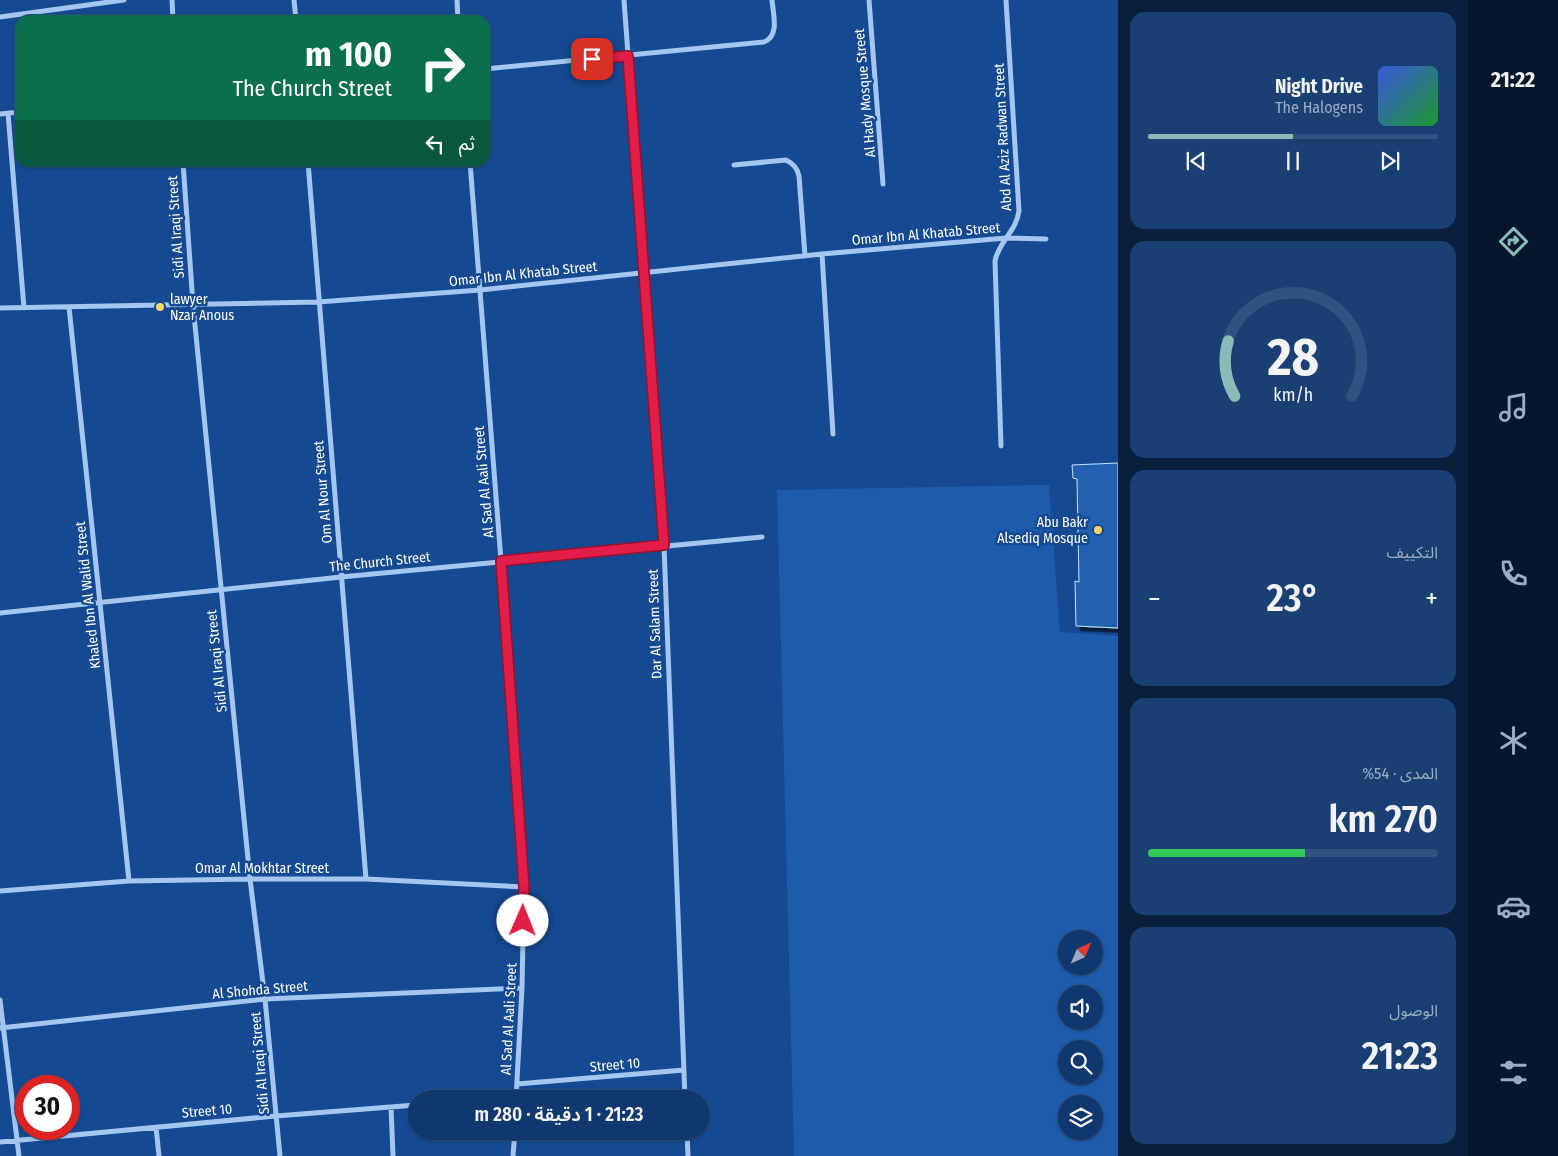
<!DOCTYPE html>
<html lang="ar">
<head>
<meta charset="utf-8">
<style>
  :root { --surface:#10386e; --page:#193f73; --text:#f1f3f6; --muted:#9cacc2; --line:#305281; --accent:#8bbbb9 }
  body { margin:0; font-family:"Fira Sans Condensed","Noto Sans Arabic",sans-serif; background:var(--page); color:var(--text); direction:rtl; height:100vh; display:flex; flex-direction:column; font-size:19px; white-space:nowrap }
  * { box-sizing:border-box; margin:0 }
  p { font-size:16px; color:var(--muted) }
  .icon { flex:none; width:28px; height:28px; fill:none; stroke:currentColor; stroke-width:2; stroke-linecap:round; stroke-linejoin:round }
  .map { position:relative; flex:1; overflow:hidden; direction:ltr }
  .drawer { display:flex; flex-direction:column; gap:12px; padding:12px; background:#091f3c; width:350px }
  .drawer>* { flex:none }
  .top-card { position:absolute; left:15px; top:15px; width:475px; height:152px; border-radius:15px; box-shadow:0 1px 4px #0004,0 0 0 1px var(--line); direction:rtl; background:#0b6e4f; color:#fff; overflow:hidden }
  .needle { width:32px; rotate:44deg }
  .fabs { position:absolute; left:1058px; top:930px; display:grid; gap:10px }
  .fabs a { display:grid; place-items:center; width:45px; height:45px; border-radius:50%; background:var(--surface); box-shadow:0 1px 4px #0004,0 0 0 1px var(--line); font-size:25px }
  .speed { position:absolute; left:15px; top:1075px; display:flex; gap:10px; font-size:25px; font-weight:700; text-align:center }
  .speed>* { display:grid; place-content:center; width:65px; height:65px; border-radius:50%; background:var(--surface); box-shadow:0 1px 4px #0004,0 0 0 1px var(--line); line-height:1 }
  .speed .limit { border:8px solid #d22; background:#fff; color:#111 }
  .pin { position:absolute; display:grid; place-items:center; width:42px; height:42px; color:#fff; margin:-21px; border-radius:10px; box-shadow:0 2px 8px #0006 }
  .me { position:absolute; width:55px; margin:-28px; rotate:1deg; stroke-linejoin:round; filter:drop-shadow(0 0 4px #0008) }
  .turn { display:flex; align-items:center; gap:18px; height:105px; padding:0 15px; font-size:22px }
  .turn .icon { width:65px; height:65px; stroke-width:2.5 }
  .turn b { display:block; font-size:35px; line-height:42px }
  .then { display:flex; align-items:center; height:48px; padding:0 15px; background:#0003; gap:10px; font-size:19px }
  .big { font-size:38px; font-weight:600; line-height:1.1 }
  .drawer .card { flex:1; display:flex; flex-direction:column; justify-content:center; gap:8px; min-width:0; padding:0 18px; border-radius:15px; background:var(--page) }
  .drawer .dial { align-items:center; gap:0 }
  .dial svg { height:130px; overflow:visible; fill:none; stroke:var(--line); stroke-width:7; stroke-linecap:round; text-anchor:middle }
  .dial text { fill:var(--text); stroke:none }
  .song { display:flex; align-items:center; gap:15px }
  .cover { width:60px; height:60px; border-radius:8px; background:linear-gradient(135deg,hsl(230 70% 55%),hsl(130 70% 35%)) }
  .played { height:5px; border-radius:2px; background:linear-gradient(90deg,var(--accent) 50%,var(--line) 50%) }
  .keys { display:flex; justify-content:space-around; direction:ltr }
  .heat { display:flex; justify-content:space-between; align-items:center; font-size:28px; direction:ltr }
  .charge { height:8px; border-radius:4px; background:linear-gradient(90deg,#34c759 54%,var(--line) 0) }
  .trip { position:absolute; left:408px; top:1090px; width:302px; height:50px; border-radius:25px; background:var(--surface); box-shadow:0 1px 4px #0004,0 0 0 1px var(--line); font-weight:600; line-height:50px; text-align:center; direction:rtl }
  main { display:flex; flex:1; min-height:0 }
  .tab-bar { display:flex; flex-direction:column; width:90px; justify-content:space-around; align-items:center; background:#06162c; color:var(--muted) }
  .tab-bar .icon { width:35px; height:35px }
  .tab-bar .active { color:var(--accent) }
  .tab-bar b { font-size:22px; color:var(--text) }
  .map>svg:first-child { display:block }
  .garden { fill:#1d5cad; fill-rule:evenodd }
  .building { fill:#2461b2; stroke:#cbe1fc; filter:url(#shadow) }
  .lines { fill:none; stroke-linecap:round; stroke-linejoin:round }
  .street { stroke:#a4c6f1; stroke-width:5 }
  .route-casing { stroke:#92132f; stroke-width:12 }
  .route { stroke:#e11d48; stroke-width:9 }
  .poi-dot { fill:#ffd564; stroke:#154a93; stroke-width:2 }
  .labels { text-anchor:middle; dominant-baseline:central; stroke-width:5; stroke-linejoin:round; paint-order:stroke }
  .street-label { font-size:14px; fill:#fff; stroke:#154a93 }
  .poi-label { font-size:14px; fill:#fff; stroke:#154a93; text-anchor:start }
</style>
</head>
<body>
<main>
<nav class="tab-bar">
<b>21:22</b>
<svg class="icon active" aria-label="directions" viewBox="0 0 24 24"><path d="M12 3l9 9-9 9-9-9zM9 14v-3h6M13 9l2 2-2 2"/></svg>
<svg class="icon" aria-label="music" viewBox="0 0 24 24"><path d="M9 18V5l10-2v13"/><circle cx="6" cy="18" r="3"/><circle cx="16" cy="16" r="3"/></svg>
<svg class="icon" aria-label="phone" viewBox="0 0 24 24"><path d="M5 4h4l2 5-3 2q2 4 5 5l2-3 5 2v4C11 20 4 13 5 4z"/></svg>
<svg class="icon" aria-label="climate" viewBox="0 0 24 24"><path d="M12 3v18M4 7l16 10M4 17L20 7"/></svg>
<svg class="icon" aria-label="car" viewBox="0 0 24 24"><path d="M5 17H2v-5l4-1 3-4h7l3 4 3 1v5h-3M9 17h6M6 11h13"/><circle cx="7" cy="17" r="2"/><circle cx="17" cy="17" r="2"/></svg>
<svg class="icon" aria-label="filters" viewBox="0 0 24 24"><path d="M4 7h16M4 17h16"/><circle cx="9" cy="7" r="2"/><circle cx="15" cy="17" r="2"/></svg>
</nav>
<section class="drawer">
<div class="card">
<div class="song"><i class="cover"></i><div><b>Night Drive</b><p>The Halogens</p></div></div>
<div class="played"></div>
<div class="keys"><svg class="icon" aria-label="previous" viewBox="0 0 24 24"><path d="M18 5L8 12l10 7zM5 5v14"/></svg><svg class="icon" aria-label="pause" viewBox="0 0 24 24"><path d="M8 5v14M16 5v14"/></svg><svg class="icon" aria-label="next" viewBox="0 0 24 24"><path d="M6 5l10 7-10 7zM19 5v14"/></svg></div>
</div>
<div class="card dial"><svg viewBox="0 0 100 80">
<path d="M14 69A42 42 0 1 1 86 69"/>
<path d="M14 69A42 42 0 0 1 10 35" stroke="#8bbbb9"/>
<text x="50" y="56" font-size="32" font-weight="700">28</text>
<text x="50" y="72" font-size="11">km/h</text>
</svg></div>
<div class="card"><p>التكييف</p>
<div class="heat"><a>−</a><b class="big">23°</b><a>+</a></div>
</div>
<div class="card"><p>المدى · 54%</p><b class="big">270 km</b><div class="charge"></div></div>
<div class="card"><p>الوصول</p><b class="big">21:23</b></div>
</section>
<div class="map">
<svg width="1118" height="1156" viewBox="0 0 1118 1156">
  <defs>
    <filter id="shadow"><feDropShadow dx="4.5" dy="4.5" stdDeviation="0" flood-color="#0009"/></filter>
  </defs>
  <rect width="100%" height="100%" fill="#154a93"/>
  <path class="garden" d="M1049 485 1060 632 1118 636V1156H794L777 490ZM1066 939H1094V966H1066ZM1066 994H1094V1021H1066ZM1066 1049H1094V1076H1066ZM1066 1104H1094V1131H1066Z"/>
  <path class="building" d="M1118 463V628L1076 626 1075 581 1079 582 1077 479 1073 478 1072 465Z"/>
  <g class="lines">
    <path class="street" d="M172 0 173 20
      M294 0 296 20
      M457 0 458 20
      M624 0 664 545 685 1099
      M869 0 883 184
      M0 17 124 0
      M485 69 764 42C780 36 773 14 772 0
      M8 113 24 308
      M0 114 20 112
      M183 162 193 305 250 879 265 999 280 1156
      M308 162 366 879
      M470 162 501 561 524 887 522 988 516 1099
      M734 165 786 160C794 164 797 168 799 176L805 256
      M822 254 833 434
      M69 307 129 881
      M0 308 318 302 480 290 822 254 1006 238 1046 239
      M1001 446 995 261C999 241 1016 232 1019 211L1006 0
      M0 613 341 577 762 537
      M0 891 129 881 250 879H366L524 887
      M0 1000 19 1156
      M0 1028 265 999 522 988
      M517 1084 684 1070
      M498 1099 516 1097
      M391 1107 393 1156
      M156 1127 159 1156
      M687 1131 688 1156
      M0 1142 276 1116 416 1105
      M513 1156 515 1131"/>
  </g>
  <g class="lines">
    <defs>
      <path id="route" d="M523 921 524 887 501 561 664 545 628 56 592 59"/>
    </defs>
    <use href="#route" class="route-casing"/>
    <use href="#route" class="route"/>
  </g>
  <g class="poi-dot">
    <circle cx="160" cy="307" r="5"/>
    <circle cx="1098" cy="530" r="5"/>
  </g>
  <g class="labels">
    <g class="street-label">
      <text transform="translate(865 93) rotate(-95)">Al Hady Mosque Street</text>
      <text transform="translate(1003 137) rotate(-93)">Abd Al Aziz Radwan Street</text>
      <text transform="translate(176 227) rotate(-94)">Sidi Al Iraqi Street</text>
      <text transform="translate(926 234) rotate(-5)">Omar Ibn Al Khatab Street</text>
      <text transform="translate(523 274) rotate(-6)">Omar Ibn Al Khatab Street</text>
      <text transform="translate(484 482) rotate(-95)">Al Sad Al Aali Street</text>
      <text transform="translate(323 492) rotate(-95)">Om Al Nour Street</text>
      <text transform="translate(380 562) rotate(-6)">The Church Street</text>
      <text transform="translate(88 595) rotate(-96)">Khaled Ibn Al Walid Street</text>
      <text transform="translate(655 624) rotate(-92)">Dar Al Salam Street</text>
      <text transform="translate(217 661) rotate(-96)">Sidi Al Iraqi Street</text>
      <text x="262" y="868">Omar Al Mokhtar Street</text>
      <text transform="translate(260 990) rotate(-5)">Al Shohda Street</text>
      <text transform="translate(509 1019) rotate(-87)">Al Sad Al Aali Street</text>
      <text transform="translate(260 1063) rotate(-95)">Sidi Al Iraqi Street</text>
      <text transform="translate(615 1065) rotate(-5)">Street 10</text>
      <text transform="translate(207 1111) rotate(-5)">Street 10</text>
    </g>
    <g class="poi-label">
      <text x="170" y="299">lawyer<tspan x="170" dy="16">Nzar Anous</tspan></text>
      <text x="1088" y="522" text-anchor="end">Abu Bakr<tspan x="1088" dy="16">Alsediq Mosque</tspan></text>
    </g>
  </g>
</svg>
<div class="fabs">
<a><svg class="needle" viewBox="-14 -14 28 28"><path d="M0-13l5 13h-10z" fill="#e53935"/><path d="M0 13l5-13h-10z" fill="#9cacc2"/></svg></a>
<a><svg class="icon" aria-label="sound" viewBox="0 0 24 24"><path d="M4 9h4l5-4v14l-5-4H4zM17 9q2 3 0 6"/></svg></a>
<a><svg class="icon" aria-label="search" viewBox="0 0 24 24"><circle cx="10" cy="10" r="6"/><path d="M15 15l6 6"/></svg></a>
<a><svg class="icon" aria-label="layers" viewBox="0 0 24 24"><path d="M12 4l9 5-9 5-9-5zM3 14l9 5 9-5"/></svg></a>
</div>
<div class="speed"><div class="limit">30</div></div>
<div class="pin" style="left:592px;top:59px;background:#d93025"><svg class="icon" aria-label="arrive" viewBox="0 0 24 24"><path d="M6 21V4h12l-3 4 3 4H6"/></svg></div>
<svg class="me" style="left:523px;top:921px" viewBox="-20 -20 40 40"><circle r="19" fill="#fff"/><path d="M0-13L10 11 0 6-10 11z" fill="#e11d48"/></svg>
<div class="trip">21:23 · 1 دقيقة · 280 m</div>
<div class="top-card">
<div class="turn"><svg class="icon" aria-label="right" viewBox="0 0 24 24"><path d="M7 20v-9h11M14 6l5 5-5 5"/></svg><div><b>100 m</b>The Church Street</div></div>
<div class="then">ثم<svg class="icon" aria-label="left" viewBox="0 0 24 24"><path d="M17 20v-9H6M10 6l-5 5 5 5"/></svg></div>
</div>
</div>
</main>
</body>
</html>
